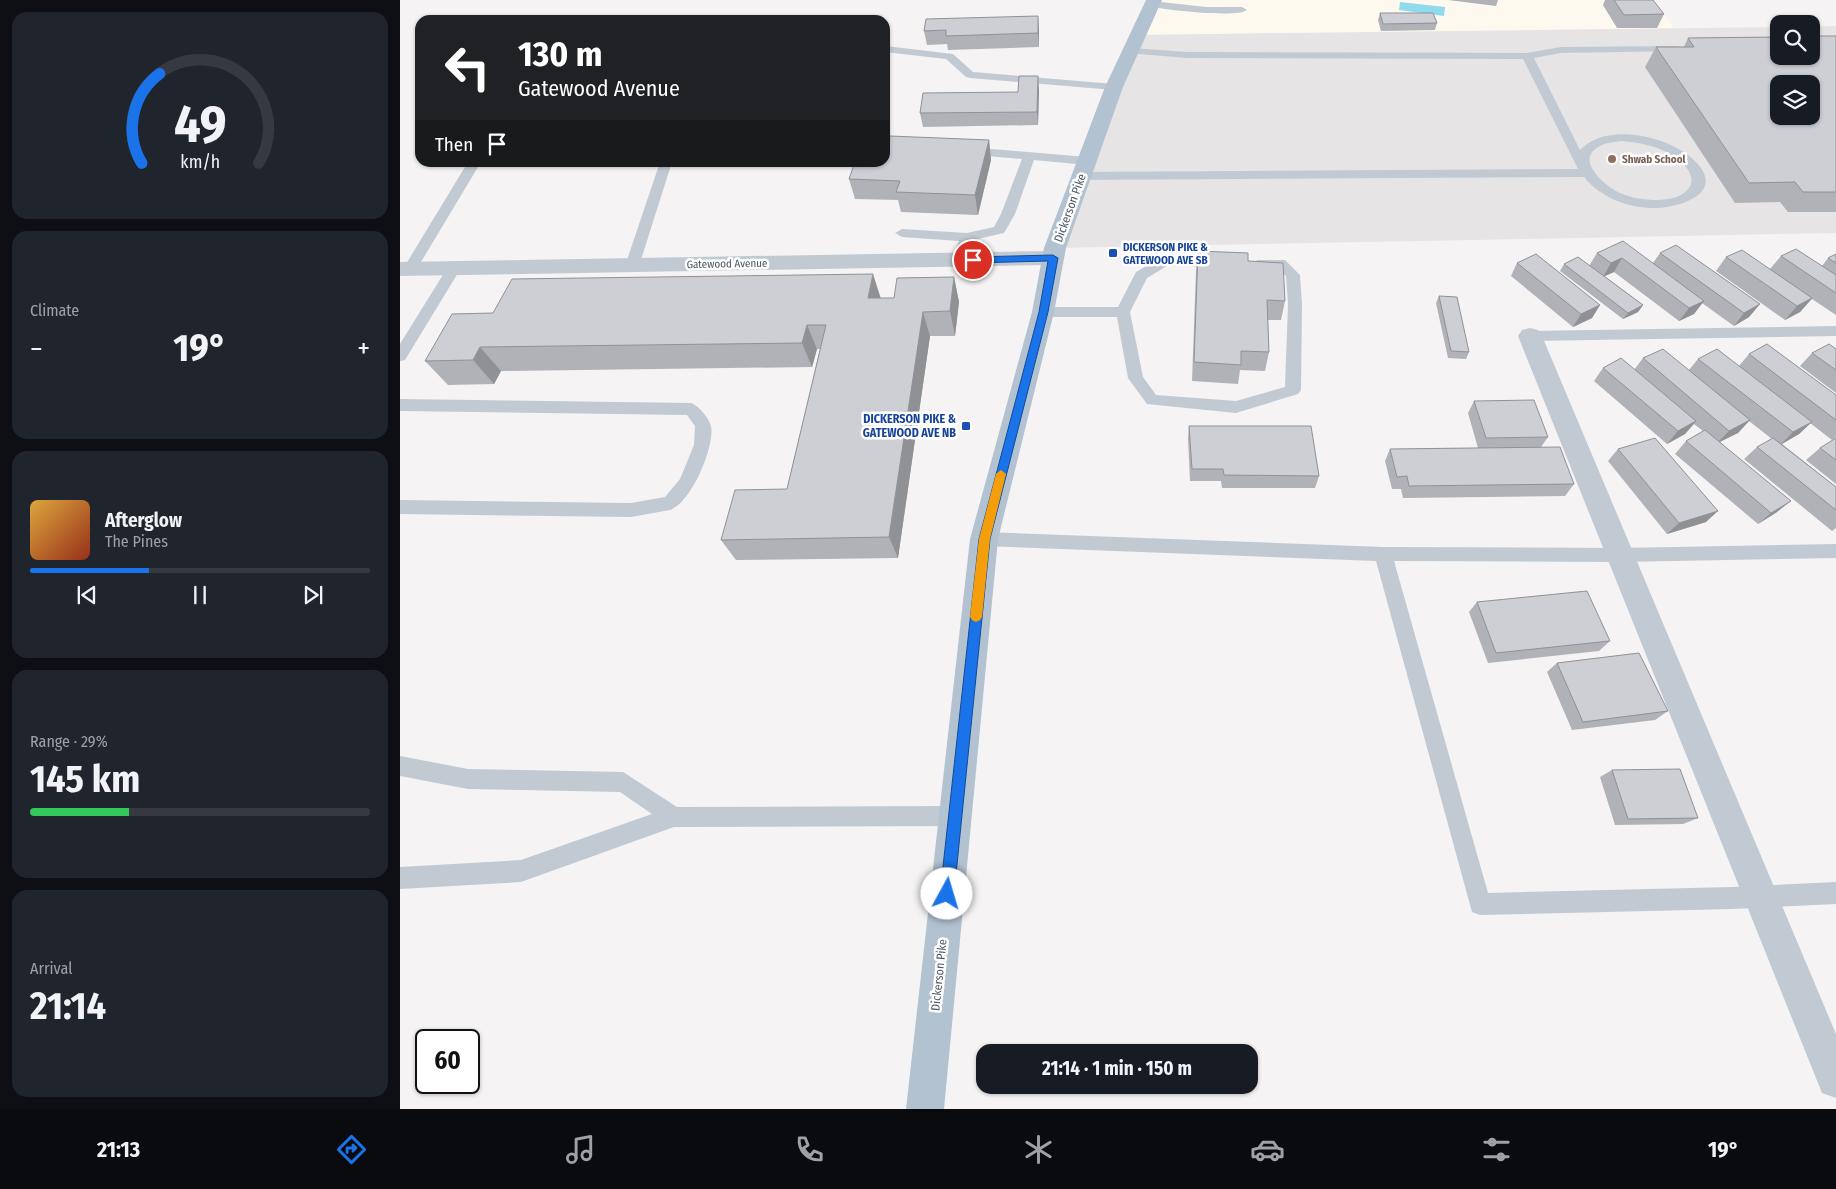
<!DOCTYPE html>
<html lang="en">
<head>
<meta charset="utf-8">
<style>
  :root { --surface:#171b24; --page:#20242c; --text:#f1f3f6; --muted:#9ea1a6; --line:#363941; --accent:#1a73e8 }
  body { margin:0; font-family:"Fira Sans Condensed",sans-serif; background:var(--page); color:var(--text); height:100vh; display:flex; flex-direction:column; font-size:19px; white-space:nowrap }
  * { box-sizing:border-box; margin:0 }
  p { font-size:16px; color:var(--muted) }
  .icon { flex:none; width:28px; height:28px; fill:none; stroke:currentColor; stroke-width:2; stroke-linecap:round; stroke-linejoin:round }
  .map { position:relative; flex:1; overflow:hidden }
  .sheet { display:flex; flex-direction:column; gap:12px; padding:12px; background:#0d0f14; width:400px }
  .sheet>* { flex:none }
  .top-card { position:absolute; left:15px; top:15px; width:475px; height:152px; border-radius:15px; box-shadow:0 1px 4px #0004; background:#202124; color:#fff; overflow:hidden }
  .tools { position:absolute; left:1370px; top:15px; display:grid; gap:10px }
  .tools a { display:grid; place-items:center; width:50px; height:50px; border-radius:10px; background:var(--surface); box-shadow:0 1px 4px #0004; font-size:25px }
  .speed { position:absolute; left:15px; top:1029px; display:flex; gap:10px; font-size:25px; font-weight:700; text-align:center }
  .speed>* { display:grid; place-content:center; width:65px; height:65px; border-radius:50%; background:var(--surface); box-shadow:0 1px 4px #0004; line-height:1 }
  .speed .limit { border:2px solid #111; border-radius:8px; background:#fff; color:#111 }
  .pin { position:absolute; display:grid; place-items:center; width:42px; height:42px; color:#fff; margin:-21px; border:2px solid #fff; border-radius:50%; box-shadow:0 1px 5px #0007 }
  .me { position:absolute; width:55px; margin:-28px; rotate:6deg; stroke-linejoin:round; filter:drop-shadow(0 0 4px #0008) }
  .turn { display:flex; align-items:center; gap:18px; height:105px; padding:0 20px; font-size:22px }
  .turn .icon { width:65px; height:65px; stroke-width:2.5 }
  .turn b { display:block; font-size:35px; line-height:42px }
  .then { display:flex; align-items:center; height:48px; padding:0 20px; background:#0003; gap:10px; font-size:19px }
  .big { font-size:38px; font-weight:700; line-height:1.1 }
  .sheet .card { flex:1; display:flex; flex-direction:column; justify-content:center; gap:8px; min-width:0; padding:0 18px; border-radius:15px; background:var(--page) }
  .sheet .dial { align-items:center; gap:0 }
  .dial svg { height:130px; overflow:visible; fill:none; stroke:var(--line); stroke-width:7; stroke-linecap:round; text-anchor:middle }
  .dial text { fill:var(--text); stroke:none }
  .song { display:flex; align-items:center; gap:15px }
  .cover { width:60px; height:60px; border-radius:8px; background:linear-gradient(135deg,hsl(40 70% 55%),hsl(10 70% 35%)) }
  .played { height:5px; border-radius:2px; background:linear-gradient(90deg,var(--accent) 35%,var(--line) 35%) }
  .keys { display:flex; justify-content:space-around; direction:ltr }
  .heat { display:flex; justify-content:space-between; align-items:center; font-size:28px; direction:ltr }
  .charge { height:8px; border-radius:4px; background:linear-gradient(90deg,#34c759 29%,var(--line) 0) }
  .trip { position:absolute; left:576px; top:1044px; width:282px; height:50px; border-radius:15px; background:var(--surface); box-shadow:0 1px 4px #0004; font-weight:700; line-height:50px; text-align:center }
  .dock { display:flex; height:80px; justify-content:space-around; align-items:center; background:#090b0e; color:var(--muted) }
  .dock .icon { width:35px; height:35px }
  .dock .selected { color:var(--accent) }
  .dock b { font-size:22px; color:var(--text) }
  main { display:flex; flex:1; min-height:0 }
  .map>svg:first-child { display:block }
  .commercial { fill:#fdf9ef }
  .education { fill:#e6e4e5; fill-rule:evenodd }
  .water { fill:#90daee }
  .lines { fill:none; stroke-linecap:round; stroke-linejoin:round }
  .service { fill:#c1cad2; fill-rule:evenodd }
  .minor { fill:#c1cad2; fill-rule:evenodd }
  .primary { fill:#b3c2d1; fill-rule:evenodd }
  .wall { fill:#b0b2b7 }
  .shaded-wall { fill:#909195 }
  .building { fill:#cdcfd5; stroke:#909195; fill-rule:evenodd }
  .route { fill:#1a73e8; stroke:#114b97 }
  .slow { fill:#f59e0b }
  .education-dot { fill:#8d6e63; stroke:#fff; stroke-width:2 }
  .transit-dot { fill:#1a4fb4; stroke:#fff; stroke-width:2 }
  .labels { text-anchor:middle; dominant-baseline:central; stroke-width:5; stroke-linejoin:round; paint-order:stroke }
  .far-education-label { font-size:11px; font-weight:bold; fill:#785e54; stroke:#fff; text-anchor:start }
  .far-transit-label { font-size:11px; font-weight:bold; fill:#164399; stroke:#fff; text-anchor:start }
  .far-street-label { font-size:11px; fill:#4a5661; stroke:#fff }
  .street-label { font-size:12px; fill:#4a5661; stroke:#fff }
  .transit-label { font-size:12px; font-weight:bold; fill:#164399; stroke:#fff; text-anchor:end }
</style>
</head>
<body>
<main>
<section class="sheet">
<div class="card dial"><svg viewBox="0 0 100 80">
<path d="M14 69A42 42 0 1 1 86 69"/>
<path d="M14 69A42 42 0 0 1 25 14" stroke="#1a73e8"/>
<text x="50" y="56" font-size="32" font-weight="700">49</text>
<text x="50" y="72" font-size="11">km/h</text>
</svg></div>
<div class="card"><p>Climate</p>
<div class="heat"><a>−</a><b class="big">19°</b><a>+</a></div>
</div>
<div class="card">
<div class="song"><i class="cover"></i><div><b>Afterglow</b><p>The Pines</p></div></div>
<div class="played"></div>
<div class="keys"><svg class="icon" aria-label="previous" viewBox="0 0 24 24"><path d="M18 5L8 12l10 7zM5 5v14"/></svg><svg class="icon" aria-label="pause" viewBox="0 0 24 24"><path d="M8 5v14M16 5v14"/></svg><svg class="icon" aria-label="next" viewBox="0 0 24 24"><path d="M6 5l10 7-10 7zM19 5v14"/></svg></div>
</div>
<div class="card"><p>Range · 29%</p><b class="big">145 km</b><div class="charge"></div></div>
<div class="card"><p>Arrival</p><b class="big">21:14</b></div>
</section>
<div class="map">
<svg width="1436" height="1109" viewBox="0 0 1436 1109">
  <rect width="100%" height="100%" fill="#f5f3f3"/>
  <path class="commercial" d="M754 0H1255L1274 28 738 35Z"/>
  <path class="education" d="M1436 26V233L655 248 738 35 1379 27V56H1411V27ZM1379 84H1411V116H1379Z"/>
  <path class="water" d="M1000 2 1045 7 1044 16 999 10Z"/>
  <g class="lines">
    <path class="service" d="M752 1 806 7H842L847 10C838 18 763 10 748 6L747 4 748 2Z
      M485 46 553 54 573 72 714 84 720 87 714 90 570 78 566 77 546 59 485 52Z
      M1278 46 1283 49 1282 51 1161 53 1134 58 1180 150C1207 120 1275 137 1298 164 1325 196 1274 209 1251 208 1226 207 1200 197 1184 177L681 180 675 176 681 172 1178 169 1123 59 787 58 727 53 726 51 727 49 731 48 787 52 1127 53 1161 47ZM1222 141C1239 143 1255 145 1270 154 1304 174 1296 199 1257 200 1244 200 1232 198 1220 193 1205 186 1173 159 1200 146 1206 142 1215 142 1222 141Z
      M568 147 687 157 693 161 687 165 634 160 615 214 604 233 573 240 563 264H553L551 261 559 241 502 237 495 233 502 229 567 233 594 227 601 214 622 159 564 154 562 151Z
      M68 162H81L15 272H5L3 269Z
      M260 162H272L239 266 237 269H227L225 266Z
      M764 256 819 257 824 259 826 262 824 265 819 267 767 266 747 278 730 312 743 377 756 395 836 401 885 387 888 304 886 276 877 268 857 266 855 263 857 260H885L900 275 902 304 901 390 898 394 836 413 747 404 728 378 717 317H643L638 316 636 312 638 308 643 307H718L736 272Z
      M54 263 59 265 61 268 5 360 0 361V344L49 265Z
      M1436 326V336L1130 341 1125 340 1123 336 1125 332 1130 331Z
      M0 399 291 403C298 405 309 418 311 426 315 447 291 503 270 510L231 517 0 514V500L231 503 265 497 280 479 294 445 295 426 287 415 0 411Z
      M584 532 983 547 1220 548 1436 544V558L1220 562 994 561 1088 893 1332 887 1436 882V904L1332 909 1080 915 1072 912 976 561 584 546 578 544 575 539 578 534Z
      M0 756 68 769 223 772 277 807 555 806 562 809 565 816 562 823 555 826 274 827 121 882 0 889V867L121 860 252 814 220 792 68 789 0 776Z"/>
    <path class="minor" d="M653 251 661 253 664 258 661 263 653 265 0 276V262Z
      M1130 328 1138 330 1142 336 1436 1034V1098L1422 1093 1118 336 1122 330Z"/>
    <path class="primary" d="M746 0H762L723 87 666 248 654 312 598 539 544 1109H506L570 539 632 312 644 248 705 87Z"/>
  </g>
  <path class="wall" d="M1048 0H1098L1096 6Z
    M1205 0H1253L1264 14 1257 28H1217L1203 5Z
    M980 13 1037 23 1035 30 981 31 978 20Z
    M526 19 639 30V47L548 50 547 44 527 45 524 31Z
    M1436 36V212H1388L1380 202 1335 203 1245 67 1256 47H1284L1288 38Z
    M639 90 638 125 523 127 520 113 618 92Z
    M589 140 591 160 578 215 501 212 498 200 455 199 449 179 485 162Z
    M798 251 848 261 885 301 881 320H868L869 352 865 371 840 370 838 384 792 381 796 271Z
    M1197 253 1253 263 1260 253 1360 304 1349 317 1334 326 1302 303 1294 314 1279 321 1214 272 1204 276 1243 305 1238 312 1223 319 1160 271 1164 264 1189 266Z
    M1436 254V315L1412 299 1400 312 1385 320 1316 271 1326 257 1370 269 1381 256 1422 266 1428 258Z
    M1117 263 1200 305 1192 318 1173 327 1111 276Z
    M554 277 559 302 555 336H530L498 558 336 560 321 540 387 489 420 349H417L412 367 101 371 94 384 48 385 25 361 93 313 494 298Z
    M1039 296 1069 352 1066 359 1048 358 1036 303Z
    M1436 349V393L1400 366 1412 353Z
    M1349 354 1436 395V437L1432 440 1410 423 1399 434 1382 444 1436 487V528L1432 531 1344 459 1357 447 1372 439 1349 421 1338 433 1320 442 1377 512 1358 524 1275 454 1286 441 1303 431 1294 424 1285 434 1267 444 1194 381 1203 368 1234 370 1243 358 1289 370 1298 359 1339 366Z
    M1074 401 1148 437 1141 447 1174 484 1165 496 1003 498 1001 489H992L985 461 990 449 1078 448 1068 413Z
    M789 426 919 476 915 488H822L821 481H790L788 438Z
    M1436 438V484L1406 460 1420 448Z
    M1218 449 1306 522 1267 534 1208 461Z
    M1077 602 1210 641 1199 651 1088 663 1069 612Z
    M1157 663 1268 711 1255 720 1172 730 1147 672Z
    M1212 770 1298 818 1283 824 1215 825 1200 777Z"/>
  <path class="shaded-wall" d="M638 16 639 30V47L638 33Z
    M638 76 639 90 638 125 637 112Z
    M589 140 591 160 578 215 575 195Z
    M1222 258 1214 272 1203 277 1211 263Z
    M473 274 481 299 468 298Z
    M554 277 559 302 555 336 550 311Z
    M1412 298 1400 312 1385 320 1397 306Z
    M1304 301 1294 314 1279 321 1289 308Z
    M1360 304 1349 317 1334 326 1344 313Z
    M1200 305 1192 318 1173 327 1181 314Z
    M1243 305 1238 312 1223 319 1228 313Z
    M523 312 530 336 498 558 489 537Z
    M407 325 417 349 412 367 402 343Z
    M80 347 101 371 94 384 73 360Z
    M1350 420 1338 433 1317 443 1329 431Z
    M1296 421 1285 434 1267 444 1278 431Z
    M1412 422 1399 434 1380 445 1393 432Z
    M1391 501 1377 512 1358 524 1371 513Z
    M1318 511 1306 522 1267 534 1279 523Z"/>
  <path class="building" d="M1214 0H1253L1264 14 1224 15Z
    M980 13H1033L1037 23 983 24Z
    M638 16V33L546 36V30L524 31 526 19Z
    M1411 36H1436V192H1403L1395 182 1349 183 1256 47H1294L1288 38 1379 37V56H1411ZM1379 84H1411V116H1379Z
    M619 76H638L637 112 520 113 523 93 618 92Z
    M490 136 589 140 575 195 496 192 500 181 449 179 455 162H485V149Z
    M1223 241 1304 301 1289 308 1222 258 1211 263 1197 253Z
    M1276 245 1360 304 1344 313 1260 253Z
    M1396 249 1436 275V293L1381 256Z
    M1342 250 1412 298 1397 306 1326 257Z
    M798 251 848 253V261L883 263 885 301 867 300 869 352 841 351V365L794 362Z
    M1136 254 1200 305 1181 314 1117 263Z
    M1436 254V263L1428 258Z
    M1178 257 1243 305 1228 313 1164 264Z
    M473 274 468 298H494L497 278 554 277 550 311 523 312 489 537 321 540 335 490 387 489 426 325H407L402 343 80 347 73 360 25 361 52 314 93 313 112 279Z
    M1039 296 1057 297 1069 352 1051 351Z
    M1367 344 1436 395V420L1349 354Z
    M1429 344 1436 349V370L1412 353Z
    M1263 349 1350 420 1329 431 1243 358Z
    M1317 349 1412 422 1393 432 1298 359Z
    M1221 358 1296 421 1278 431 1203 368Z
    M1134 400 1148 437 1086 438 1074 401Z
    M789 426H911L919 476 824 475 823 469H792Z
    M1305 430 1391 501 1371 513 1286 441Z
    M1255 438 1318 511 1279 523 1218 449Z
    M1373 438 1436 487V510L1357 447Z
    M1436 438V460L1420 448Z
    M1160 447 1174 484 1009 486 1007 476 997 477 990 449Z
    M1187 591 1210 641 1096 653 1077 602Z
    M1239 653 1268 711 1183 722 1157 663Z
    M1280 769 1298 818 1228 819 1212 770Z"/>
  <path class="route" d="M653 255 658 258 648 312 590 539 554 894 552 899 547 901 542 899 540 894 579 539 639 312 648 261 573 263 568 260 573 257Z"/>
  <path class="slow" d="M601 470 606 474 590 539 582 617 580 620 576 622 572 620 570 617 579 539 596 474Z"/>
  <circle class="education-dot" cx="1212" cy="159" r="5"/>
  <g class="transit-dot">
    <rect x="708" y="248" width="10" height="10" rx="2.5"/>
    <rect x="561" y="421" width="10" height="10" rx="2.5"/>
  </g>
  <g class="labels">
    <g class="far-education-label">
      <text x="1222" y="159">Shwab School</text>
    </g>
    <g class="far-transit-label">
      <text x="723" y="247">DICKERSON PIKE &amp;<tspan x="723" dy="13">GATEWOOD AVE SB</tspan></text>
    </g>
    <g class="far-street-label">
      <text transform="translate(327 264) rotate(-1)">Gatewood Avenue</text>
    </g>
    <g class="street-label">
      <text transform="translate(670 208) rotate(-70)">Dickerson Pike</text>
      <text transform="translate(539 975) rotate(-84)">Dickerson Pike</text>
    </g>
    <g class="transit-label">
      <text x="556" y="419">DICKERSON PIKE &amp;<tspan x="556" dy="14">GATEWOOD AVE NB</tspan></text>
    </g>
  </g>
</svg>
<div class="tools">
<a><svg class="icon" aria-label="search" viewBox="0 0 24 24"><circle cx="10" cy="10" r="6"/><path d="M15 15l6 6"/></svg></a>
<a><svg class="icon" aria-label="layers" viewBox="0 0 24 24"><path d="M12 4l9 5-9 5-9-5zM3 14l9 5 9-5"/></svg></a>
</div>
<div class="speed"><div class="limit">60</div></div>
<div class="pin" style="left:573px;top:260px;background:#d93025"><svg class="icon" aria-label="arrive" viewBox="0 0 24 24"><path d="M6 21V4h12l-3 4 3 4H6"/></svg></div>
<svg class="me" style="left:547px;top:894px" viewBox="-20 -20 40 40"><circle r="19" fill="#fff"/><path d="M0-13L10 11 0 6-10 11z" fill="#1a73e8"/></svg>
<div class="trip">21:14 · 1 min · 150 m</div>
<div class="top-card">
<div class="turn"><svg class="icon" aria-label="left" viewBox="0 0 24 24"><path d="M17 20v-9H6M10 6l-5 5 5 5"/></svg><div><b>130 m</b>Gatewood Avenue</div></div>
<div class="then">Then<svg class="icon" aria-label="arrive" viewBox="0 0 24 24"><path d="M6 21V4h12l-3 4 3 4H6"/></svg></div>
</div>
</div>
</main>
<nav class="dock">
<b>21:13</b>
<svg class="icon selected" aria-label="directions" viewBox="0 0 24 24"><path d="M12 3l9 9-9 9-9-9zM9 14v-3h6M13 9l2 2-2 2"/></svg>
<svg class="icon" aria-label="music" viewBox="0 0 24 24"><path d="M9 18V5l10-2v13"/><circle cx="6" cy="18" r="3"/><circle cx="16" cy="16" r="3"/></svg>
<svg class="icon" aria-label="phone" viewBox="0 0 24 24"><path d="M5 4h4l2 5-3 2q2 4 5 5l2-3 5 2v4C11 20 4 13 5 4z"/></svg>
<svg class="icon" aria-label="climate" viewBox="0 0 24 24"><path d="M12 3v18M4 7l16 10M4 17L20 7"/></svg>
<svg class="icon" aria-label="car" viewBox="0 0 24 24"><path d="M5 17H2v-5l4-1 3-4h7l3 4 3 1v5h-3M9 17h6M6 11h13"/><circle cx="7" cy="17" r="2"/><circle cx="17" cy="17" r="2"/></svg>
<svg class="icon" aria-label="filters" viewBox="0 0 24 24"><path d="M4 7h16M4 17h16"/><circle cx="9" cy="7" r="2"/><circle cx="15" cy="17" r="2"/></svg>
<b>19°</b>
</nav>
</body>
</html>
